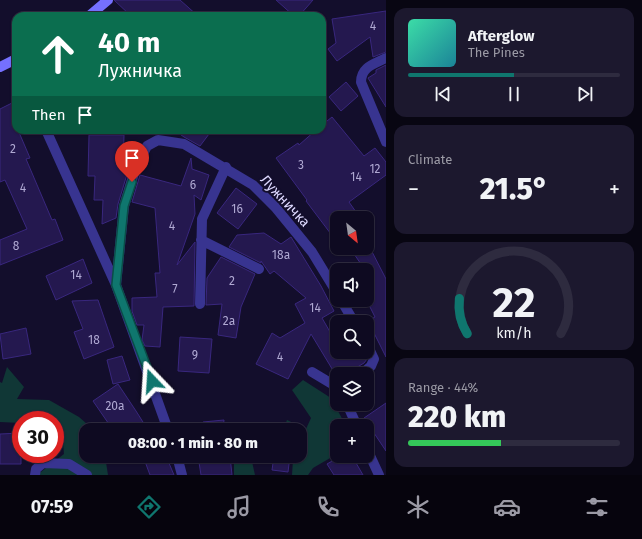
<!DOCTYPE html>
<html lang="en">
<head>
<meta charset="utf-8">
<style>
  :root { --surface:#0e0a21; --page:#1c182e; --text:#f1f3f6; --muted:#9b9aa5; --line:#2e2b3f; --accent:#0f766e }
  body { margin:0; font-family:"Fira Sans",sans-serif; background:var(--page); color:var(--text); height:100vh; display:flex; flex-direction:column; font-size:15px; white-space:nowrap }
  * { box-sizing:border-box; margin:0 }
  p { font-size:13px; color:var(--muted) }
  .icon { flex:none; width:22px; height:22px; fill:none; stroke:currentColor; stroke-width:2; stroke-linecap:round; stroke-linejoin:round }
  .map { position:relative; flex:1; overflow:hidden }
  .panel { display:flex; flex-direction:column; gap:8px; padding:8px; background:#080612; width:256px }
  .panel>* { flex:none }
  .hud { position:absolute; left:12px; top:12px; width:314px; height:122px; border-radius:12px; box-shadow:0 1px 3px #0004,0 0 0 1px var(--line); background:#0b6e4f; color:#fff; overflow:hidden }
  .needle { width:26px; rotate:151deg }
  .tools { position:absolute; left:330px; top:211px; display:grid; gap:8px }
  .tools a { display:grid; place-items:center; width:44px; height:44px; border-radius:8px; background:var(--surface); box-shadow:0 1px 3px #0004,0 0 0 1px var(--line); font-size:20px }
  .speed { position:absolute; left:12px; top:411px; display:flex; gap:8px; font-size:20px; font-weight:700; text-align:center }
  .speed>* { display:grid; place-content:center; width:52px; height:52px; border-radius:50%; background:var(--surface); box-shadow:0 1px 3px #0004,0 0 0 1px var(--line); line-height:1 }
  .speed .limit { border:6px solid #d22; background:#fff; color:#111 }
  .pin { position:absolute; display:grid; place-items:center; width:34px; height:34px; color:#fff; margin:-41px -17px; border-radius:50% 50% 50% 0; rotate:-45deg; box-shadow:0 0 4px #0007 }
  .pin .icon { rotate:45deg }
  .me { position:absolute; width:44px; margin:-22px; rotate:340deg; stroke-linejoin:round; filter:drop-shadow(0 0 3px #0008) }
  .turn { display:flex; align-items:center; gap:14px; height:84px; padding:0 20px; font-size:18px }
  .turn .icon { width:52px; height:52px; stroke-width:2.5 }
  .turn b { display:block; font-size:28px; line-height:34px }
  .then { display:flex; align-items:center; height:38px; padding:0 20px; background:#0003; gap:8px; font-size:15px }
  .big { font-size:30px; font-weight:800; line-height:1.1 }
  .panel .widget { flex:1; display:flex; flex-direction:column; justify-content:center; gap:6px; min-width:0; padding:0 14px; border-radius:12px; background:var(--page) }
  .panel .dial { align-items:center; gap:0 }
  .dial svg { height:104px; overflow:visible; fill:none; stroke:var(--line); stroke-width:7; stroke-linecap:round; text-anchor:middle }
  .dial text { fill:var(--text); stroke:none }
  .song { display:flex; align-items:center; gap:12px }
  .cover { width:48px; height:48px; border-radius:6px; background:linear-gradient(135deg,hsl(160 70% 55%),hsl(190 70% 35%)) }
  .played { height:4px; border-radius:2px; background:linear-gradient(90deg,var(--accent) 50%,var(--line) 50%) }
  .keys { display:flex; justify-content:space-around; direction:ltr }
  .heat { display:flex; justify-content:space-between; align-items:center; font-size:22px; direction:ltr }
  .charge { height:6px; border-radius:3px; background:linear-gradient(90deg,#34c759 44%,var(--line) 0) }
  .trip { position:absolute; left:79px; top:423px; width:228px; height:40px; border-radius:12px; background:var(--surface); box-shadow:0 1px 3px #0004,0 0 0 1px var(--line); font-weight:800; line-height:40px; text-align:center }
  .tabs { display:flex; height:64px; justify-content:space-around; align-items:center; background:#06040d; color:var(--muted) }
  .tabs .icon { width:28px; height:28px }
  .tabs .selected { color:var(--accent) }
  .tabs b { font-size:18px; color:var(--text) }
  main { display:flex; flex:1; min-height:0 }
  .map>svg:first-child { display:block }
  .green { fill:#103736 }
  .building { fill:#24184f; stroke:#39277e }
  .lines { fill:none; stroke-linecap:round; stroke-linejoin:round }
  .street { stroke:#383490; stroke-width:10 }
  .secondary { stroke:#7570ff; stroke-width:10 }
  .route-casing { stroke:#0a4d48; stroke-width:10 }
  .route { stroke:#0f766e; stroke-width:7 }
  .labels { text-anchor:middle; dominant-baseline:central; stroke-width:4; stroke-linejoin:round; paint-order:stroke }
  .number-label { font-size:12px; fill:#b0a9d3 }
  .street-label { font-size:14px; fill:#ded9ff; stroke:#130e2c }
</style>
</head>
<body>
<main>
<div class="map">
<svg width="386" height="475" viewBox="0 0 386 475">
  <rect width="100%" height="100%" fill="#130e2c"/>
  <path class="green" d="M7 367 24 387 17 399 49 400 79 417 94 430H86V456H105L108 475H37L64 454 62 431 55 429V420H21V423L0 422V382L2 383Z
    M303 380 331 398 346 426H337V454L313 468 308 475H292L293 459 304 461V447L300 445V430H283L287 420 306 429 311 418 292 390Z
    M251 457 255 475H234V459Z"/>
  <path class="building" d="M114 0H180L198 16H131Z
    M276 0H313L299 16H294Z
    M386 11V52L373 57 370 37 337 61 328 49 336 43 332 19Z
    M386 65V107L368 78 376 73V70Z
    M346 82 358 96 341 111 329 97Z
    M16 101V130H18L30 158 26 159 52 220 55 219 63 240 0 265V240L27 229 5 180 0 182V109Z
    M332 117 364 156 375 148 386 162V175L349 202 356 212 348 218H337V242L306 201 307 200 276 158 298 143 299 145 316 130H322V125Z
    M174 130H212L200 146 184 137Z
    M89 135H124L123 170 128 171 118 204 116 218 102 224 103 200H94L95 176H88Z
    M191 158 192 169 209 175 201 200 194 195 195 214 177 265 195 242 194 306 163 307 160 347 145 346 142 340 144 325H137L132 311V298L157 297 155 273H160L155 208 132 202 140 175 181 186Z
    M236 188 257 204 238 229 217 213Z
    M264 233 281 244 291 237 321 286 334 311 322 318 337 344V352H364L367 359 364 363 346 374H337V377L311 334 288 379 256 364 272 333 280 338 305 323 295 304 306 298 274 271 270 274 261 261V263L229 247 237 235Z
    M367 242 386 279V357L368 321 375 317 367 301V270H365L350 248H367Z
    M221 257 255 274 241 307 236 338 218 335 222 304 206 305 207 278Z
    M83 259 92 283 56 300 46 276Z
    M98 300 114 347 84 359 74 332 83 329 72 301Z
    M26 328 31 354 3 359 0 334Z
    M180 337 212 339 209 373 178 371Z
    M122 356 130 380 113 384 107 360Z
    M118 384 136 411 148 430H113L93 401Z
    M386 403V451L364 418Z
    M224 420 223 429 226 423 227 430H196L203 429V422Z
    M21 433V464H0V434Z
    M143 456H166L174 475H150Z
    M198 456H230L232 475H201Z
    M274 456H290L288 472 272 470Z
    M341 456H352L363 475H334L327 464Z"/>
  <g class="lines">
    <path class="street" d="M386 58C374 64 361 67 361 82L386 142
      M46 130 116 285 168 430
      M201 240 259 269
      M116 285 124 206 135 170 147 146 158 140 184 144 253 185 276 208 312 252 337 293
      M341 300 354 322
      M200 304 202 219 226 167
      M312 372 337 387
      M362 374 371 366 374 359 367 344
      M347 404 357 426
      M367 449 379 475
      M177 456 182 475
      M35 475 36 469 43 463 69 464 87 475"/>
    <path class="secondary" d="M89 16 108 0
      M0 67 16 59"/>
  </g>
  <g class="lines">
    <defs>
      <path id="route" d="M132 182 124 206 116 285 152 381"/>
    </defs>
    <use href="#route" class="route-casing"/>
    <use href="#route" class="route"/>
  </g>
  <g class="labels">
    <g class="number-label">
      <text x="373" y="26">4</text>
      <text x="13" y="149">2</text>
      <text x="301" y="165">3</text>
      <text x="375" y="169">12</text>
      <text x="356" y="177">14</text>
      <text x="193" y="185">6</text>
      <text x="23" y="188">4</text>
      <text x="237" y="209">16</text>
      <text x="172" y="226">4</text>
      <text x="16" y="246">8</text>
      <text x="281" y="255">18a</text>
      <text x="76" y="275">14</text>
      <text x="232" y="281">2</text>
      <text x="175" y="289">7</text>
      <text x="315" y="308">14</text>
      <text x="229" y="321">2a</text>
      <text x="94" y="340">18</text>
      <text x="195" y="355">9</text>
      <text x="280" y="357">4</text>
      <text x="115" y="406">20a</text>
    </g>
    <g class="street-label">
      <text transform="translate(285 201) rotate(47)">Лужничка</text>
    </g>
  </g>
</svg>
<div class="tools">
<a><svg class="needle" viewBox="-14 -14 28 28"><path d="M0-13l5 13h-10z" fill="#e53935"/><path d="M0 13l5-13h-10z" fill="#9b9aa5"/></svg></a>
<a><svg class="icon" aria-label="sound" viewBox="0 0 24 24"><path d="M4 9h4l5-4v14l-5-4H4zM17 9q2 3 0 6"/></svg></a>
<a><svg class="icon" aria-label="search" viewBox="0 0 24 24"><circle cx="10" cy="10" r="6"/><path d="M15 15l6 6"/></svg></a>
<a><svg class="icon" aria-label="layers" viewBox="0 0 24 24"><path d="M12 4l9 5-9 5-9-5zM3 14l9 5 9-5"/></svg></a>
<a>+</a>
</div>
<div class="speed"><div class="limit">30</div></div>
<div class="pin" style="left:132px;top:182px;background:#d93025"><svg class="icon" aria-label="arrive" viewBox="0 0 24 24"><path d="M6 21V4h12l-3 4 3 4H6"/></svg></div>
<svg class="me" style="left:152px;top:381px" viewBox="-20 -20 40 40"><path d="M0-17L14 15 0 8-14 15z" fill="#0f766e" stroke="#fff" stroke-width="4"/></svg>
<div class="trip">08:00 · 1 min · 80 m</div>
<div class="hud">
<div class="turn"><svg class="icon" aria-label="ahead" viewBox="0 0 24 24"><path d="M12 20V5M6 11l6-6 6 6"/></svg><div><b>40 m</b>Лужничка</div></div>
<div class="then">Then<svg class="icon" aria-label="arrive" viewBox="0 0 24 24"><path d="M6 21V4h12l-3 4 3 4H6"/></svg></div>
</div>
</div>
<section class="panel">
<div class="widget">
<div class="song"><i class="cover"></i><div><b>Afterglow</b><p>The Pines</p></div></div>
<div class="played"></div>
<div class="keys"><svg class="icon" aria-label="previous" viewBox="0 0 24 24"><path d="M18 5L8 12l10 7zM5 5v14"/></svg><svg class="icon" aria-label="pause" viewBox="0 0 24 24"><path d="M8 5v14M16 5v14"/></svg><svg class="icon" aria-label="next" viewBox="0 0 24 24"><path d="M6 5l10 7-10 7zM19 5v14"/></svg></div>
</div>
<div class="widget"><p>Climate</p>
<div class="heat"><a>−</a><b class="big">21.5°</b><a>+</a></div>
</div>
<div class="widget dial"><svg viewBox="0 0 100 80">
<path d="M14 69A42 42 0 1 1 86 69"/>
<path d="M14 69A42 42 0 0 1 8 42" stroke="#0f766e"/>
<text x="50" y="56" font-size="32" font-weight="700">22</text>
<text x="50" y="72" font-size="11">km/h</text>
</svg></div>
<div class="widget"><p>Range · 44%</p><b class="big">220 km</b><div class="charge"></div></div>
</section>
</main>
<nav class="tabs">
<b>07:59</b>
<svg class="icon selected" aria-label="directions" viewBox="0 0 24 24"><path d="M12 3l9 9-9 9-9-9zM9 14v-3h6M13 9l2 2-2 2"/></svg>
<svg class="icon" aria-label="music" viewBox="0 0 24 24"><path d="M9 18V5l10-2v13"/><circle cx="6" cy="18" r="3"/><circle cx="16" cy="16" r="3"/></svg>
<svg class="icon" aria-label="phone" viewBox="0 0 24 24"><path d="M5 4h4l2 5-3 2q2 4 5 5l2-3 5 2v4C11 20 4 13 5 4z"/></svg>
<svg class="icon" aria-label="climate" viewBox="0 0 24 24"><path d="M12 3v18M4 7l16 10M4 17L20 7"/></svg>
<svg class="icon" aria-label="car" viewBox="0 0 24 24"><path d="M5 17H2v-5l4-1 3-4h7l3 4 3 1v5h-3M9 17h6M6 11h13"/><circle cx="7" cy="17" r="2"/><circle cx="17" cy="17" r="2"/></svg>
<svg class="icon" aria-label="filters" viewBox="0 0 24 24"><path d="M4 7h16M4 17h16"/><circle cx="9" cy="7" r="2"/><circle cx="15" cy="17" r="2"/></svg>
</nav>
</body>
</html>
